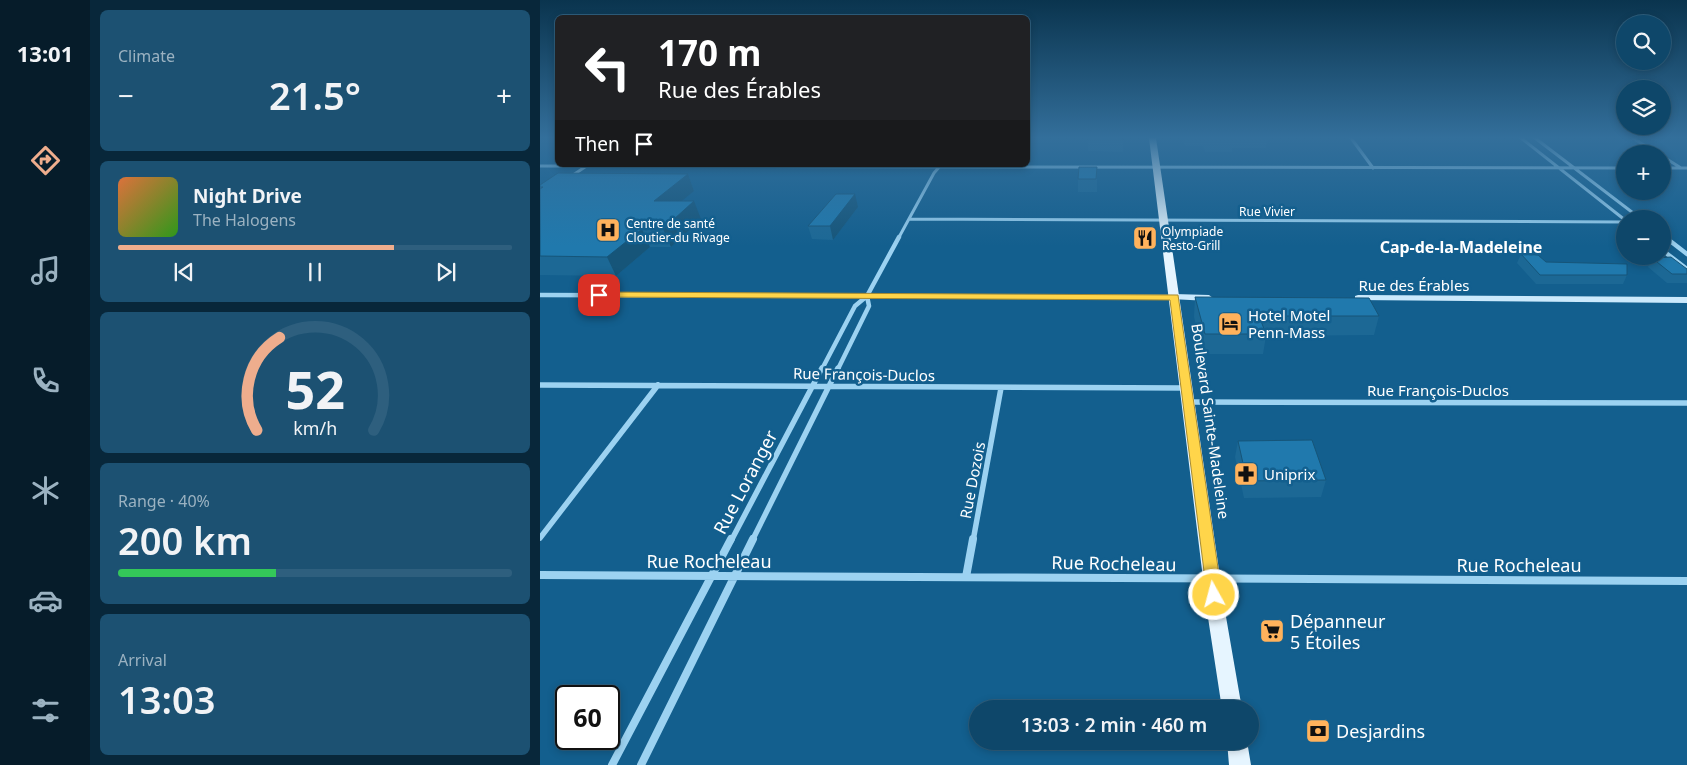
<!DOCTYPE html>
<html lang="en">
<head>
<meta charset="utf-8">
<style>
  :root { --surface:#0e476a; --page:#1c5172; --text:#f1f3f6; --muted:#9bb2c1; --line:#2e5f7e; --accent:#eead8d }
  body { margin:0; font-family:"Noto Sans",sans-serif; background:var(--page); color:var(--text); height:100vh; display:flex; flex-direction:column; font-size:19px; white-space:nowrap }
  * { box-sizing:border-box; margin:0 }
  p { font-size:16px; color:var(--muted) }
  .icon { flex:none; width:28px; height:28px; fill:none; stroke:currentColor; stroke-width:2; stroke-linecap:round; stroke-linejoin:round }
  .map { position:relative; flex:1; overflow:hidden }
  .side { display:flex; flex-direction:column; gap:10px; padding:10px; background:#08273a; width:450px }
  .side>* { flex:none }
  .top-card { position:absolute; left:15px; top:15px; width:475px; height:152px; border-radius:8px; box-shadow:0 2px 8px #0003,0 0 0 1px var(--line); background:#202124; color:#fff; overflow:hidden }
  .controls { position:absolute; left:1076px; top:15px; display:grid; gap:10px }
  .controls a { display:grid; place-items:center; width:55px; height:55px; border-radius:50%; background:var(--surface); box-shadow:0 2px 8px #0003,0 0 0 1px var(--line); font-size:25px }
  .speed { position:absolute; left:15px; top:685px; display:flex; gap:10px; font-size:25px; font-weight:700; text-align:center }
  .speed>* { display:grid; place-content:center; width:65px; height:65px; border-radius:50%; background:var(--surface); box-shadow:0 2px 8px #0003,0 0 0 1px var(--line); line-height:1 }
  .speed .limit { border:2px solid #111; border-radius:8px; background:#fff; color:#111 }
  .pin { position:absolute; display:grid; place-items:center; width:42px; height:42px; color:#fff; margin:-21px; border-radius:10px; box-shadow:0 2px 8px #0006 }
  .me { position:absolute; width:55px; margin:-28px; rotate:353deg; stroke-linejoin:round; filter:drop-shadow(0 0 4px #0008) }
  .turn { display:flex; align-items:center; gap:18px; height:105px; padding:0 20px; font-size:22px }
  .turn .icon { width:65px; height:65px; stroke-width:2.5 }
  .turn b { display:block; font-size:35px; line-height:42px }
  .then { display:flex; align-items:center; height:48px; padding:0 20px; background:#0003; gap:10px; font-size:19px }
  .big { font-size:38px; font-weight:600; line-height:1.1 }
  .side .tile { flex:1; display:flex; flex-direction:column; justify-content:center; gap:8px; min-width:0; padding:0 18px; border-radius:8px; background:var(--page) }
  .side .dial { align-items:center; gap:0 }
  .dial svg { height:130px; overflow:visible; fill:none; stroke:var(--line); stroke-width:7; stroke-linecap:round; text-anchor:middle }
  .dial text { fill:var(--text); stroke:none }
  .song { display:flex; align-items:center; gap:15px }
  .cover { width:60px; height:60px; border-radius:8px; background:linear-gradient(135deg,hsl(20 70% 55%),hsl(110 70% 35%)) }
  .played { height:5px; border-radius:2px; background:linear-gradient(90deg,var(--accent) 70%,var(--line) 70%) }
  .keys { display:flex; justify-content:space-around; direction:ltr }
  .heat { display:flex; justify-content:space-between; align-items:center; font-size:28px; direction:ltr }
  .charge { height:8px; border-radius:4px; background:linear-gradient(90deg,#34c759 40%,var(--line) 0) }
  .trip { position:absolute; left:429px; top:700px; width:290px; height:50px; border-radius:25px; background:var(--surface); box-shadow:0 2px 8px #0003,0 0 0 1px var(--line); font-weight:600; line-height:50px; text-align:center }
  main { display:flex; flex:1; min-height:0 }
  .menu { display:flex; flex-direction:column; width:90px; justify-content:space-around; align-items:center; background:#061c2a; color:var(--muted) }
  .menu .icon { width:35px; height:35px }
  .menu .on { color:var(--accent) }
  .menu b { font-size:22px; color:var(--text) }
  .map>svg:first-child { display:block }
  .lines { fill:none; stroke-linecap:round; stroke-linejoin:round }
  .street-far3 { stroke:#9cd2f1; stroke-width:3 }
  .street-far2 { stroke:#9cd2f1; stroke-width:4.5 }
  .street-far1 { stroke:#9cd2f1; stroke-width:5.5 }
  .street { stroke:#9cd2f1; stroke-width:8 }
  .secondary { fill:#cbe9fc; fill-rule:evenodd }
  .primary { fill:#e6f5ff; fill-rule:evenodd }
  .wall { fill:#1c6895 }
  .shaded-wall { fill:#165579 }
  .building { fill:#2079ad; stroke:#165579 }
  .route { fill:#ffd54a; stroke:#a68a30 }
  .labels { text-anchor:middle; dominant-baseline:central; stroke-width:5; stroke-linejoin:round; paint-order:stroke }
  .far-street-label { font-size:12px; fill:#fff; stroke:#135f8e }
  .far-poi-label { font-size:12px; fill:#fff; stroke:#135f8e; text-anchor:start }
  .street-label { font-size:15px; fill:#fff; stroke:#135f8e }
  .poi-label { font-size:15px; fill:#fff; stroke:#135f8e; text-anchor:start }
  .far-district-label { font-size:16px; font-weight:bold; fill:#fff; stroke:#135f8e }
  .near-street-label { font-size:18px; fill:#fff; stroke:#135f8e }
  .near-poi-label { font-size:18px; fill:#fff; stroke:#135f8e; text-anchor:start }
</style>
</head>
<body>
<main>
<nav class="menu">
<b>13:01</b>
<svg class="icon on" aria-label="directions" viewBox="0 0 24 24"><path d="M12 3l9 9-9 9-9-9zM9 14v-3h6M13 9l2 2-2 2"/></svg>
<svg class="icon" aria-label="music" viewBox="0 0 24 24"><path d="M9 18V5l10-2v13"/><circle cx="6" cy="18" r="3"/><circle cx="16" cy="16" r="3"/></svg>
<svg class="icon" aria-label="phone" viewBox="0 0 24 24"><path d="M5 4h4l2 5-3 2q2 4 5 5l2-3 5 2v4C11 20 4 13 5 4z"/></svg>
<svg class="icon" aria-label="climate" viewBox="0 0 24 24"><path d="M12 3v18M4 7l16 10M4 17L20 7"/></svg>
<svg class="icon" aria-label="car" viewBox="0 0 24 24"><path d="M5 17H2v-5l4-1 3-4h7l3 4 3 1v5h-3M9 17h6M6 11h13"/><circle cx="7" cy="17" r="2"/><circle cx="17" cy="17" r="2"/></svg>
<svg class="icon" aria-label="filters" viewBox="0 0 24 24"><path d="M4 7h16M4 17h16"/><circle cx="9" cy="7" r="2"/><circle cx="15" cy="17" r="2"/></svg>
</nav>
<section class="side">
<div class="tile"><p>Climate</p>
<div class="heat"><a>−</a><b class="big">21.5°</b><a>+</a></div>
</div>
<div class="tile">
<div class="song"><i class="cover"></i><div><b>Night Drive</b><p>The Halogens</p></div></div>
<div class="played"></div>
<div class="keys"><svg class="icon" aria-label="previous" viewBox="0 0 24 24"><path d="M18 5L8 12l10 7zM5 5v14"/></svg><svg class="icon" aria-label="pause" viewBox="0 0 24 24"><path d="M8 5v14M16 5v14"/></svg><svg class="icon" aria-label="next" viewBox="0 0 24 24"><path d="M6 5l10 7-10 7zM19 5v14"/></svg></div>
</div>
<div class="tile dial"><svg viewBox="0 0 100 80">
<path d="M14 69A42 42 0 1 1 86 69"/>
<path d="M14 69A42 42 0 0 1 28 12" stroke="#eead8d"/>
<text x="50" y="56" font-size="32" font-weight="700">52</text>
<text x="50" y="72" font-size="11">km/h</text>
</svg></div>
<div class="tile"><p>Range · 40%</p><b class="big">200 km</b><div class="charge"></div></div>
<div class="tile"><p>Arrival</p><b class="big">13:03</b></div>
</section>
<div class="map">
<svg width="1147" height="765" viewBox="0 0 1147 765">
  <rect width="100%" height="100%" fill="#135f8e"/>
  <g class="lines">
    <path class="street-far3" d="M811 138 833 168
      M981 138 1085 220
      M995 138 1101 219
      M1093 138 1118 154
      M1122 156 1141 168
      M0 166 1085 168
      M1122 168H1147
      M30 177 45 167
      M369 219 1085 222
      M1122 235 1127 239
      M358 239 394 173 401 165"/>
    <path class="street-far2" d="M1125 237 1147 254
      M1122 250 1147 269
      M0 295 634 297
      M282 369 315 306 327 296 359 237
      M298 369 329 306 327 296"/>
    <path class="street-far1" d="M0 385 644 388
      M650 402 1147 403
      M0 538 118 385
      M191 541 282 368
      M212 541 298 368
      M433 541 461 388"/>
    <path class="street" d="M0 575 1147 581
      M426 577 433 539
      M72 765 191 539
      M101 765 213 539"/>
    <path class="secondary" d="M634 294 669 295 673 298 669 301 631 299V295Z
      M818 295 1147 297V303L815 300V296Z"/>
    <path class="primary" d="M609 138H616L685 611 702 709H682L667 611Z
      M687 741H707L711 765H689Z"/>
  </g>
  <path class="wall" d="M548 138H583V152L548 151Z
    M643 138H727L726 148H692V152H665L663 146H645Z
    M557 167V192H538V179Z
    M148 174 154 191 141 201 161 219 131 247H110L76 276 0 275V185Z
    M318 207 293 240 272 239 268 226Z
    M981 254 1006 262 1087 275 1083 284H996L977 263Z
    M1112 258 1147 269V283H1127L1108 267Z
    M655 297 839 316 834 335 726 336 723 354H663L654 317Z
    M698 441 786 480 781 497 704 498 695 457Z"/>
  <path class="shaded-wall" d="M148 174 154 191 121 218 114 201Z
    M315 194 318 207 293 240 290 226Z
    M154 201 161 219 131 247 123 229Z
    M102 229 110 247 76 276 67 257Z"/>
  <path class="building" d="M548 138H583V140H547Z
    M539 167H557L556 179H538Z
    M18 173 148 174 114 201H154L123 229H102L67 257 0 256V189L3 187H0V185Z
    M296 194H315L290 226H268Z
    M981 254 998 255 1006 262 1087 264V275H1000Z
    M1131 257 1147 269V274H1132L1112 258Z
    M655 297 829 298 839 316H719L726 334H665Z
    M772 440 786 480 707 481 698 441Z"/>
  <linearGradient id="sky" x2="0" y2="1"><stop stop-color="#0a344e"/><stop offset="0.56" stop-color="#336f9b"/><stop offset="1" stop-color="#336f9b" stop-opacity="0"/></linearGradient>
  <rect width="1147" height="246" fill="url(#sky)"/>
  <path class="route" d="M59 292 638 295 682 595 680 600 674 602 669 600 667 595 630 300 56 297V293Z"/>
  <defs>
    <symbol id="hospital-square" viewBox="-11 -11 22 22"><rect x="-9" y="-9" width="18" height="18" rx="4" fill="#ffb25c" stroke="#135f8e"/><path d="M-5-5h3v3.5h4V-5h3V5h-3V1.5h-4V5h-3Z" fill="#111"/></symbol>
    <symbol id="restaurant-square" viewBox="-11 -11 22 22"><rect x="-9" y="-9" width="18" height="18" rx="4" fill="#ffb25c" stroke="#135f8e"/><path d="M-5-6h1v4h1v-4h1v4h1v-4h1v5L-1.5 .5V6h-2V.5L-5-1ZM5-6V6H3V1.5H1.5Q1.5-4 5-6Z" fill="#111"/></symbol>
    <symbol id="hotel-square" viewBox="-11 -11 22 22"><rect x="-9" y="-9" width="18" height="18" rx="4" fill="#ffb25c" stroke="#135f8e"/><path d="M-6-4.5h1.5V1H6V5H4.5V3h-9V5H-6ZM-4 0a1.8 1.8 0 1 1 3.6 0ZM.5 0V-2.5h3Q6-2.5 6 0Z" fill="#111"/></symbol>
    <symbol id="pharmacy-square" viewBox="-11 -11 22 22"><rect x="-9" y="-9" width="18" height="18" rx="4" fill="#ffb25c" stroke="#135f8e"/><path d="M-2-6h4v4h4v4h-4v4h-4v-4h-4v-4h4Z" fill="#111"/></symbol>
    <symbol id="supermarket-square" viewBox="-11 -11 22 22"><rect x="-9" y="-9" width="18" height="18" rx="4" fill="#ffb25c" stroke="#135f8e"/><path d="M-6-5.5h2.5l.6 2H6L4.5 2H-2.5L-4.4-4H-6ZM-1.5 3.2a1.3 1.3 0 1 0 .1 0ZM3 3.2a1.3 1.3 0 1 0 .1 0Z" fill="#111"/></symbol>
    <symbol id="bank-square" viewBox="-11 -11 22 22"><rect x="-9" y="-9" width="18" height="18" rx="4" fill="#ffb25c" stroke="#135f8e"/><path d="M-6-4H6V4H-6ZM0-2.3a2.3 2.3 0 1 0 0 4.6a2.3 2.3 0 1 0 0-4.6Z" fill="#111"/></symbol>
  </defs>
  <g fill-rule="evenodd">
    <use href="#hospital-square" x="54" y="216" width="28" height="28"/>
    <use href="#restaurant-square" x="591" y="224" width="28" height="28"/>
    <use href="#hotel-square" x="676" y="310" width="28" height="28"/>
    <use href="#pharmacy-square" x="692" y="460" width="28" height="28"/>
    <use href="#supermarket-square" x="718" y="617" width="28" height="28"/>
    <use href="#bank-square" x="764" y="717" width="28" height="28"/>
  </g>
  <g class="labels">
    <g class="far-street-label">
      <text x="727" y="211">Rue Vivier</text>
    </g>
    <g class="far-poi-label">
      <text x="86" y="223">Centre de santé<tspan x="86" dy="14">Cloutier-du Rivage</tspan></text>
      <text x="622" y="231">Olympiade<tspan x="622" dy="14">Resto-Grill</tspan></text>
    </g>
    <g class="street-label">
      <text x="874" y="285">Rue des Érables</text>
      <text transform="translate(324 374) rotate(1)">Rue François-Duclos</text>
      <text x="898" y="390">Rue François-Duclos</text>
      <text transform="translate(671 421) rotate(82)">Boulevard Sainte-Madeleine</text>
      <text transform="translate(432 480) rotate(-79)">Rue Dozois</text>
    </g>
    <g class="poi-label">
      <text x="708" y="315">Hotel Motel<tspan x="708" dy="17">Penn-Mass</tspan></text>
      <text x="724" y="474">Uniprix</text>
    </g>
    <g class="far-district-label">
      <text x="921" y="247">Cap-de-la-Madeleine</text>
    </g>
    <g class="near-street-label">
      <text transform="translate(205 482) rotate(-62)">Rue Loranger</text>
      <text x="169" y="561">Rue Rocheleau</text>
      <text transform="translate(574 563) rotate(1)">Rue Rocheleau</text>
      <text x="979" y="565">Rue Rocheleau</text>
    </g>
    <g class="near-poi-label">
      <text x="750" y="621">Dépanneur<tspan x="750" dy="21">5 Étoiles</tspan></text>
      <text x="796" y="731">Desjardins</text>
    </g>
  </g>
</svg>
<div class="controls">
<a><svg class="icon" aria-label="search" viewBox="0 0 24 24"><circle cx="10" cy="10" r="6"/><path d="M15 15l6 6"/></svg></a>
<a><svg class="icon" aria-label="layers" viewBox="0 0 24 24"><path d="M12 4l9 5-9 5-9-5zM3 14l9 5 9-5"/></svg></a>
<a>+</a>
<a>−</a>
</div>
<div class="speed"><div class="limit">60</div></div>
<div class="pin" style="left:59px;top:295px;background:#d93025"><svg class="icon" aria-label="arrive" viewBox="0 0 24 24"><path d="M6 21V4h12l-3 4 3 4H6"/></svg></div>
<svg class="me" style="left:674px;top:595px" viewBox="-20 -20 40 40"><circle r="17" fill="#ffd54a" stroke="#fff" stroke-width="3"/><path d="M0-11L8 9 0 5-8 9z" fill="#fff"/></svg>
<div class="trip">13:03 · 2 min · 460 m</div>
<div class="top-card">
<div class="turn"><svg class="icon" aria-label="left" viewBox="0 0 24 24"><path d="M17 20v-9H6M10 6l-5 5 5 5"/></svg><div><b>170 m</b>Rue des Érables</div></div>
<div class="then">Then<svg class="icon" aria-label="arrive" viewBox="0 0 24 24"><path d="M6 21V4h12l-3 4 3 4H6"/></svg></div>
</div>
</div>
</main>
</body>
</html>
